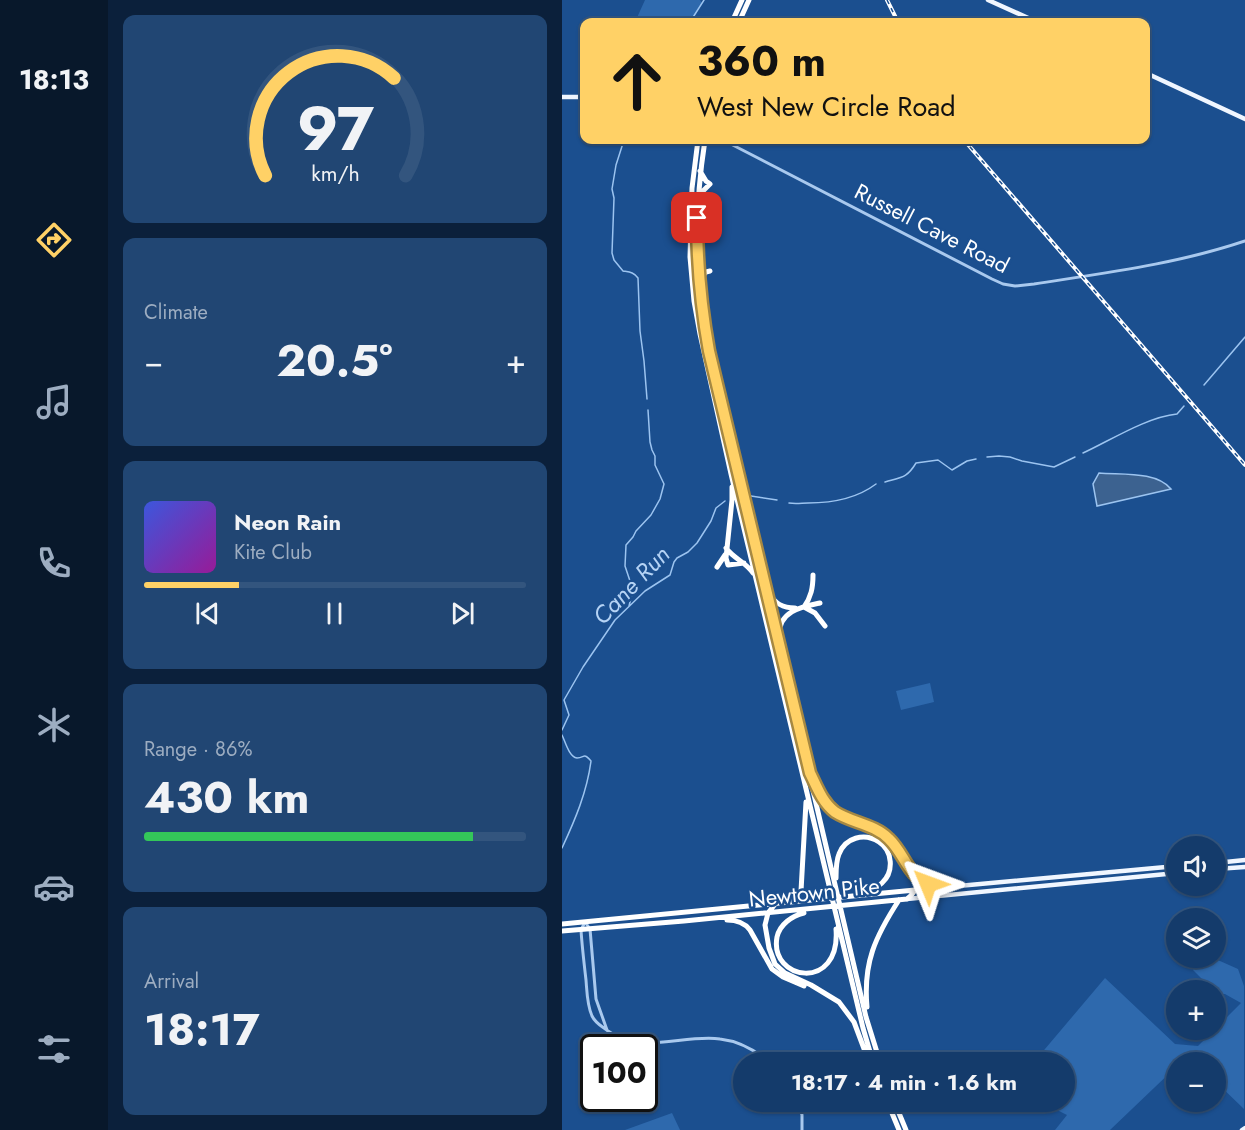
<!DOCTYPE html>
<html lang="en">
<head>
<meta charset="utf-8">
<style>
  :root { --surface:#143b6b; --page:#214673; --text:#f1f3f6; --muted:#9dadc1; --line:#33557e; --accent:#ffd166 }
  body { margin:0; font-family:Jost,sans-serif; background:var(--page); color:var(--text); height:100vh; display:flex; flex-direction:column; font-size:22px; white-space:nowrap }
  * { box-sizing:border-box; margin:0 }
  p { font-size:20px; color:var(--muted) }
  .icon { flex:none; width:33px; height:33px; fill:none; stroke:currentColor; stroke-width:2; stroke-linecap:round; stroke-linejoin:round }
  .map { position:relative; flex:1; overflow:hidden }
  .drawer { display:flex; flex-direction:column; gap:15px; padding:15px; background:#0b203b; width:454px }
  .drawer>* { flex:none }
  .guide { position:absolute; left:18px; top:18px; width:570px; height:126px; border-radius:12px; box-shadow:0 2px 4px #0004,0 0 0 2px var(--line); background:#ffd166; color:#111; overflow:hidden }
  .tools { position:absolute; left:604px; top:836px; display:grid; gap:12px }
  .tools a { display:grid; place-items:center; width:60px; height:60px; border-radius:50%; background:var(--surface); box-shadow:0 2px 4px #0004,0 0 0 2px var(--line); font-size:30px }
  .speed { position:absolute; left:18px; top:1034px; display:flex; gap:12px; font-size:30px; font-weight:700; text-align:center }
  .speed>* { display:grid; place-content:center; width:78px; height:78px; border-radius:50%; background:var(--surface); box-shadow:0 2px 4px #0004,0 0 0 2px var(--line); line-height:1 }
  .speed .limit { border:3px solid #111; border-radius:9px; background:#fff; color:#111 }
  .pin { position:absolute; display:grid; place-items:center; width:51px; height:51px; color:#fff; margin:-26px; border-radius:12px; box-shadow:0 3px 9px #0006 }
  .me { position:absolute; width:66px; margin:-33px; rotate:314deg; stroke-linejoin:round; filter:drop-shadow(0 0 4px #0008) }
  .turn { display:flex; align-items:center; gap:21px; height:126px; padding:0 18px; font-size:27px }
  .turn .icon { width:78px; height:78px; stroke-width:2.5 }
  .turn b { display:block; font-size:42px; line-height:51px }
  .big { font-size:45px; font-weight:700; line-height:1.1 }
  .drawer .widget { flex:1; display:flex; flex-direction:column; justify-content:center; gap:9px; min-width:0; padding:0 21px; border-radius:12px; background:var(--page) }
  .drawer .dial { align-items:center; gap:0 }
  .dial svg { height:156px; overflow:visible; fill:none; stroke:var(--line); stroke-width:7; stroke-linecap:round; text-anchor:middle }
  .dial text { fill:var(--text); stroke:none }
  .song { display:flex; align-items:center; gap:18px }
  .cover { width:72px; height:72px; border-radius:9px; background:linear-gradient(135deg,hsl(230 70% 55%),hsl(300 70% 35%)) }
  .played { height:6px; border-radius:3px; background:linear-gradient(90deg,var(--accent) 25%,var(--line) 25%) }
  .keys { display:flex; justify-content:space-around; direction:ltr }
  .heat { display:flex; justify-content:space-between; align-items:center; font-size:33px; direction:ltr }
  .charge { height:9px; border-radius:4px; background:linear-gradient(90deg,#34c759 86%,var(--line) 0) }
  .trip { position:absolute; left:171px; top:1052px; width:342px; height:60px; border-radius:30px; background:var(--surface); box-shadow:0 2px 4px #0004,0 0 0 2px var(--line); font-weight:700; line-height:60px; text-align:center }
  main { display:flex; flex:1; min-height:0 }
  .menu { display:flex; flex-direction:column; width:108px; justify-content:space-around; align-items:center; background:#08182b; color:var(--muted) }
  .menu .icon { width:42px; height:42px }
  .menu .on { color:var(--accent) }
  .menu b { font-size:27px; color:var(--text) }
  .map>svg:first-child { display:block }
  .green { fill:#2e69ad }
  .water { fill:#3c6290; stroke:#9cc4f0; stroke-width:1.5 }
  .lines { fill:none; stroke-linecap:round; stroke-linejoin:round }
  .stream { stroke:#9cc4f0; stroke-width:1.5 }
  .minor { stroke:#a9c9ee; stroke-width:3 }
  .major { stroke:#f0f6ff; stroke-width:4.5 }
  .highway { stroke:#fff; stroke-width:5 }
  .rail-casing { stroke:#fff; stroke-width:4 }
  .rail { stroke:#1b4f8f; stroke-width:1.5; stroke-dasharray:4.5; stroke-linecap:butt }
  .route-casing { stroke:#a68842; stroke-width:15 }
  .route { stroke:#ffd166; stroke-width:10 }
  .labels { text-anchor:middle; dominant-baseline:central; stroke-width:5; stroke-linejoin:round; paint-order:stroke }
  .street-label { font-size:22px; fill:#fff; stroke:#1b4f8f }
  .water-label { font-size:24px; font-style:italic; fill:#b5d3f5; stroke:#1b4f8f }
</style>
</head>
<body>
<main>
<nav class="menu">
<b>18:13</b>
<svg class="icon on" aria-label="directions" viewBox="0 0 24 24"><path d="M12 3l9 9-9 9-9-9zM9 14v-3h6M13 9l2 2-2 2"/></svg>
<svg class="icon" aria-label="music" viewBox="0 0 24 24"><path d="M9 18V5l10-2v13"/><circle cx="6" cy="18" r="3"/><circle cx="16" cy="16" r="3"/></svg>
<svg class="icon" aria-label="phone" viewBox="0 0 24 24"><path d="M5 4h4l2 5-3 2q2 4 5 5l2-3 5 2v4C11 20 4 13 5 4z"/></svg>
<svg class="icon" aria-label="climate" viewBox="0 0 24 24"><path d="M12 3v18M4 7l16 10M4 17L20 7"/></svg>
<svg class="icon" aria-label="car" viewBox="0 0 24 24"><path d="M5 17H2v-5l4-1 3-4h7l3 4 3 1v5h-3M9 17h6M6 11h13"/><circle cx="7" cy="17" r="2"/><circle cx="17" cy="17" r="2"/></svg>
<svg class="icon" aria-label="filters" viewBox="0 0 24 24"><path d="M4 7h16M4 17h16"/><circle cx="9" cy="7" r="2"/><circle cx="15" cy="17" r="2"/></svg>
</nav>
<section class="drawer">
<div class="widget dial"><svg viewBox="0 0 100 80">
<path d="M14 69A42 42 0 1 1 86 69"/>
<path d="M14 69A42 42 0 0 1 80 19" stroke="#ffd166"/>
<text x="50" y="56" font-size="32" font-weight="700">97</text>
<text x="50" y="72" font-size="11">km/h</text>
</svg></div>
<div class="widget"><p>Climate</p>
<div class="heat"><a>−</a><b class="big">20.5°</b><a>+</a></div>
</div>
<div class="widget">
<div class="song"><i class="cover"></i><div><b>Neon Rain</b><p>Kite Club</p></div></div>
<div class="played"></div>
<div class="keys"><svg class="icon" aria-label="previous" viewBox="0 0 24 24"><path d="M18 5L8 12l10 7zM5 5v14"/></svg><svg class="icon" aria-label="pause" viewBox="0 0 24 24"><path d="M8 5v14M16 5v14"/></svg><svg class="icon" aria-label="next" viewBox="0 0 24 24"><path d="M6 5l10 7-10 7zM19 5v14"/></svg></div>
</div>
<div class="widget"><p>Range · 86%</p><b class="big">430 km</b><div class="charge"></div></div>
<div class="widget"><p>Arrival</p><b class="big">18:17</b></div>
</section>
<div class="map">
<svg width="683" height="1130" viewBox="0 0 683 1130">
  <rect width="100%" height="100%" fill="#1b4f8f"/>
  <path class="green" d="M83 0H138L140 3 129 22H73Z
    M368 683 372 702 339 710 334 691Z
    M639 957H649L676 969 682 986V1109L654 1082V1062H632L626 1056 620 1062H615V1066L548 1130H493L505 1115 477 1101H502V1062H472L543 978 613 1044 636 1046 679 1003 663 994H656L654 990H651L631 970Z
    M110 1113 118 1130H63Z"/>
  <path class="water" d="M537 473C560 475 594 471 609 489L535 506 531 484Z"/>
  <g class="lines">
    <path class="stream" d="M128 22 142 0
      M62 140 54 165 50 189 52 198 50 253 52 260 61 271C67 272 72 272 76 278L78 331 82 361 85 399
      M642 385 683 337
      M521 453C549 440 585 417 615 414L622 406
      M425 457 437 456 448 457 460 461 492 467 513 457
      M323 482C340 477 345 478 354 463L376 460 390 470 405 461 414 459
      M189 496 215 500
      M227 503C234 504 240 503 246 503 270 503 294 499 314 484
      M67 606 71 590 63 566 64 545 71 537 74 531 89 515 98 499 102 484 93 465V456L90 450 88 442 86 410
      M0 730 7 715 2 700 21 667 53 620 83 591 108 575 112 562 115 558 126 552 135 543 149 521 154 508 163 501
      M0 735C3 741 7 757 15 758 23 758 21 752 29 761 25 792 13 820 0 848"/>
    <path class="minor" d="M161 140 430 279 441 284 453 286 472 284C542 273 615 264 683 241
      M45 1030 34 999 28 929 23 922 19 930C20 946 22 963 24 980 25 992 25 1005 30 1016 34 1024 40 1026 46 1031 77 1055 122 1034 158 1039 176 1041 193 1050 207 1062
      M236 1101 240 1115V1130"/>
    <path class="major" d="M426 0 475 22
      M584 73 683 119
      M0 97H22
      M654 863 683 860
      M654 869 683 867
      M353 890 615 866
      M345 899 615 873
      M680 1130 683 1128"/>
    <path class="highway" d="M170 22 180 0
      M177 22 187 0
      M136 140 130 188 128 257 132 301 138 334 169 474 301 1028 311 1062
      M143 140C133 205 132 263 143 329L304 1017 318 1062
      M137 195 148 184 144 181 138 171
      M137 280 144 272 148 271
      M170 487V500L164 558 166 565 182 563
      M164 548C172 559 184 562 191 573
      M155 567 163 555
      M251 575C251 588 249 597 242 607L253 613 263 626
      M207 593C213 604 221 608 233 608
      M217 635C217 611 239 607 258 603
      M353 876 361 882 379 888
      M274 878C274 870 274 861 277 854 283 838 302 832 317 842 331 851 332 872 320 883 314 889 306 891 298 893
      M231 901 235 898 239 891 244 802
      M214 903 206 913 203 925 207 948 213 964 223 973 249 985 277 1002 292 1022 307 1062
      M242 913C230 916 218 924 215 937 207 981 279 992 274 929
      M165 920C174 920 182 922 188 930L210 969 221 977 242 986
      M0 924 353 890
      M0 931 122 921 345 899C350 895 355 890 355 884 355 872 328 837 317 831 303 823 284 821 271 810 262 802 258 792 253 782
      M305 1007C301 963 313 937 337 900
      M325 1101 337 1130
      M332 1101 344 1130"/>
    <defs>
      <path id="rail" d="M325 0 336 22
        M402 140 683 465"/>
    </defs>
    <use href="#rail" class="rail-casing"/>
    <use href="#rail" class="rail"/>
  </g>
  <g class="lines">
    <defs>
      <path id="route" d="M135 218C135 263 139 307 147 351L248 773C255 787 260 802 273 812 290 823 312 824 327 839 342 853 346 876 366 884"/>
    </defs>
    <use href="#route" class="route-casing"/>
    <use href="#route" class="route"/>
  </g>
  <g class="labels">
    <g class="street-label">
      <text transform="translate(370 228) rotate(27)">Russell Cave Road</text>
      <text transform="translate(252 892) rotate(-6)">Newtown Pike</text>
    </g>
    <g class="water-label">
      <text transform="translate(69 585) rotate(-46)">Cane Run</text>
    </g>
  </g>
</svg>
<div class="tools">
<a><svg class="icon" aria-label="sound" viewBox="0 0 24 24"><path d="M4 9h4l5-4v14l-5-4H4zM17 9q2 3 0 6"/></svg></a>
<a><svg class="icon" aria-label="layers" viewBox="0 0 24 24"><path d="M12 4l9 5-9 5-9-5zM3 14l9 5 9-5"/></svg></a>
<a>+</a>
<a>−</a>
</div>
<div class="speed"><div class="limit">100</div></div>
<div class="pin" style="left:135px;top:218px;background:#d93025"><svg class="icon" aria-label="arrive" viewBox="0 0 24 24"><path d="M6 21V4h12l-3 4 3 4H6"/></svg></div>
<svg class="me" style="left:366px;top:884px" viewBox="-20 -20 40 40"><path d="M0-17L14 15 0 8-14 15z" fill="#ffd166" stroke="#fff" stroke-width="4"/></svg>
<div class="trip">18:17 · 4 min · 1.6 km</div>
<div class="guide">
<div class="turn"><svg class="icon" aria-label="ahead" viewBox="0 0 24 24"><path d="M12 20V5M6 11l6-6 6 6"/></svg><div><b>360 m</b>West New Circle Road</div></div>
</div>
</div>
</main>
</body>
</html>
